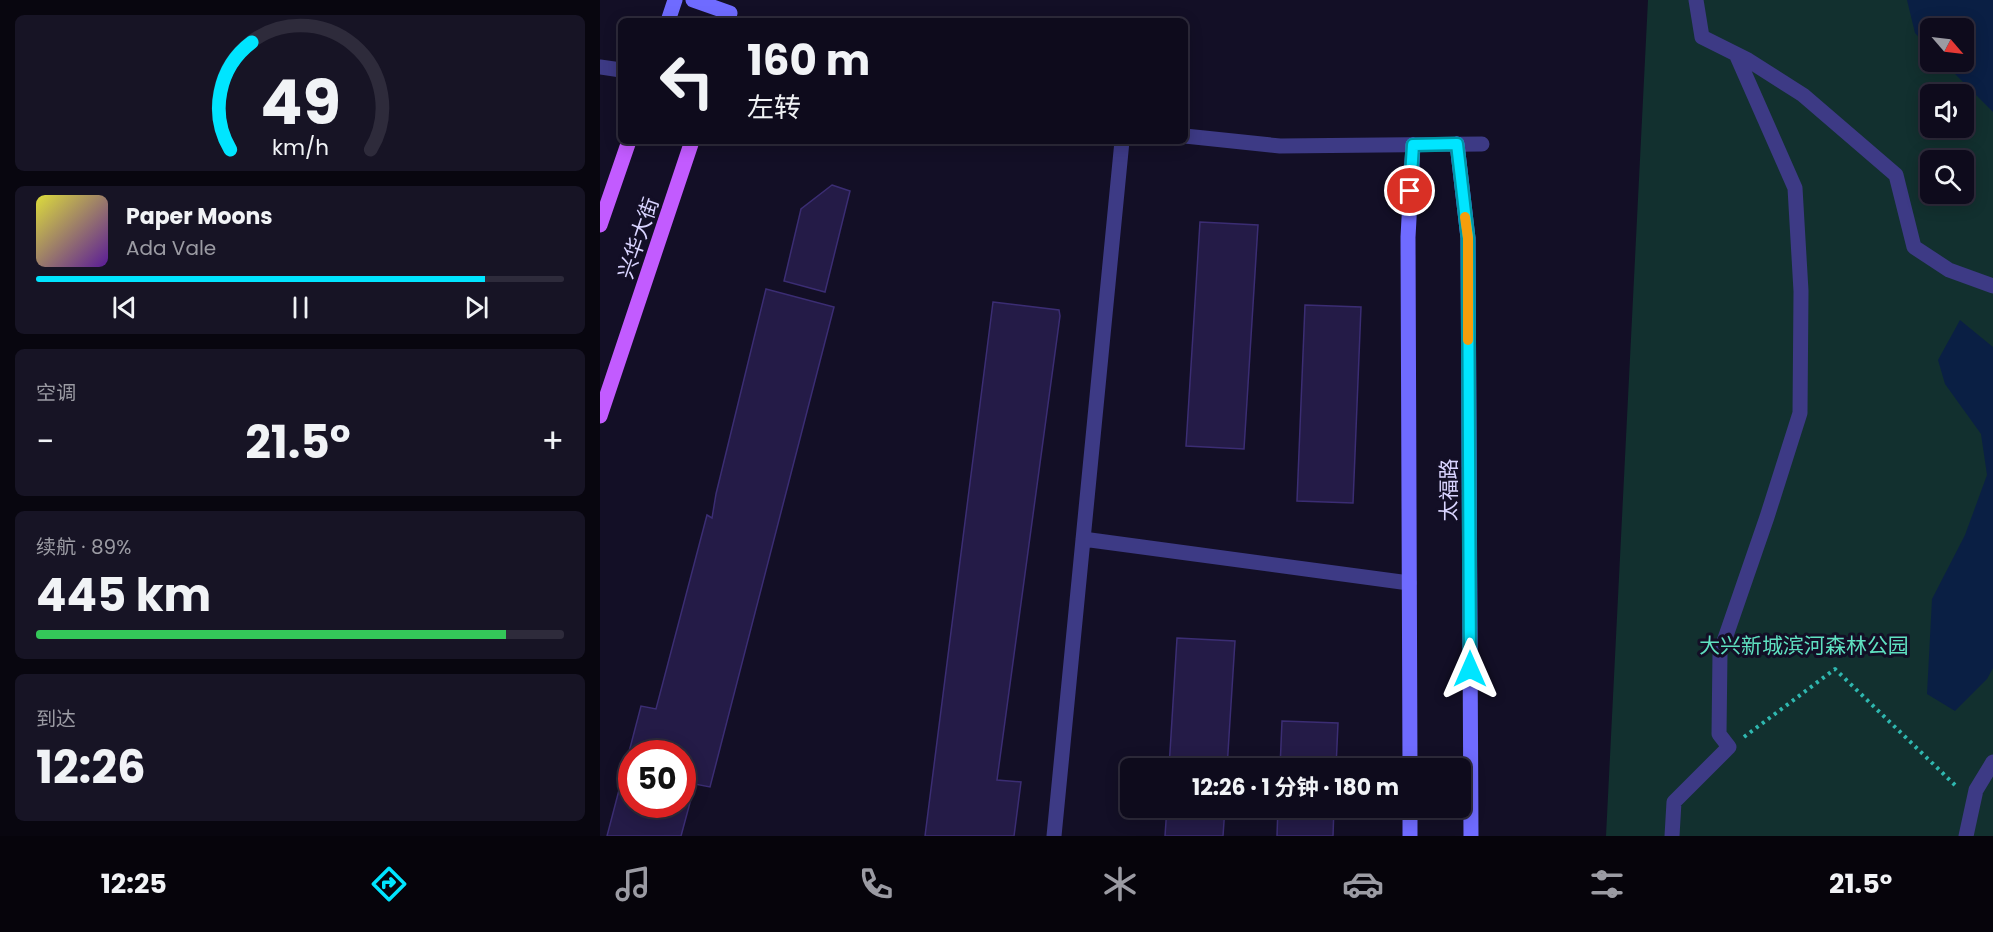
<!DOCTYPE html>
<html lang="zh">
<head>
<meta charset="utf-8">
<style>
  :root { --surface:#0e0b1c; --page:#171425; --text:#f1f3f6; --muted:#9b9ba3; --line:#2e2b3b; --accent:#00e5ff }
  body { margin:0; font-family:Poppins,"Noto Sans SC",sans-serif; background:var(--page); color:var(--text); height:100vh; display:flex; flex-direction:column; font-size:22px; white-space:nowrap }
  * { box-sizing:border-box; margin:0 }
  p { font-size:20px; color:var(--muted) }
  .icon { flex:none; width:33px; height:33px; fill:none; stroke:currentColor; stroke-width:2; stroke-linecap:round; stroke-linejoin:round }
  .map { position:relative; flex:1; overflow:hidden }
  .sheet { display:flex; flex-direction:column; gap:15px; padding:15px; background:#08060f; width:600px }
  .sheet>* { flex:none }
  .top-card { position:absolute; left:18px; top:18px; width:570px; height:126px; border-radius:9px; box-shadow:0 3px 15px #0003,0 0 0 2px var(--line); background:#0e0b1c; color:var(--text); overflow:hidden }
  .needle { width:39px; rotate:118deg }
  .fabs { position:absolute; left:1320px; top:18px; display:grid; gap:12px }
  .fabs a { display:grid; place-items:center; width:54px; height:54px; border-radius:9px; background:var(--surface); box-shadow:0 3px 15px #0003,0 0 0 2px var(--line); font-size:30px }
  .speed { position:absolute; left:18px; top:740px; display:flex; gap:12px; font-size:30px; font-weight:700; text-align:center }
  .speed>* { display:grid; place-content:center; width:78px; height:78px; border-radius:50%; background:var(--surface); box-shadow:0 3px 15px #0003,0 0 0 2px var(--line); line-height:1 }
  .speed .limit { border:9px solid #d22; background:#fff; color:#111 }
  .pin { position:absolute; display:grid; place-items:center; width:51px; height:51px; color:#fff; margin:-26px; border:3px solid #fff; border-radius:50%; box-shadow:0 2px 6px #0007 }
  .me { position:absolute; width:66px; margin:-33px; rotate:0deg; stroke-linejoin:round; filter:drop-shadow(0 0 4px #0008) }
  .turn { display:flex; align-items:center; gap:21px; height:126px; padding:0 30px; font-size:27px }
  .turn .icon { width:78px; height:78px; stroke-width:2.5 }
  .turn b { display:block; font-size:42px; line-height:51px }
  .big { font-size:45px; font-weight:700; line-height:1.1 }
  .sheet .tile { flex:1; display:flex; flex-direction:column; justify-content:center; gap:9px; min-width:0; padding:0 21px; border-radius:9px; background:var(--page) }
  .sheet .dial { align-items:center; gap:0 }
  .dial svg { height:156px; overflow:visible; fill:none; stroke:var(--line); stroke-width:7; stroke-linecap:round; text-anchor:middle }
  .dial text { fill:var(--text); stroke:none }
  .song { display:flex; align-items:center; gap:18px }
  .cover { width:72px; height:72px; border-radius:9px; background:linear-gradient(135deg,hsl(60 70% 55%),hsl(270 70% 35%)) }
  .played { height:6px; border-radius:3px; background:linear-gradient(90deg,var(--accent) 85%,var(--line) 85%) }
  .keys { display:flex; justify-content:space-around; direction:ltr }
  .heat { display:flex; justify-content:space-between; align-items:center; font-size:33px; direction:ltr }
  .charge { height:9px; border-radius:4px; background:linear-gradient(90deg,#34c759 89%,var(--line) 0) }
  .trip { position:absolute; left:520px; top:758px; width:351px; height:60px; border-radius:9px; background:var(--surface); box-shadow:0 3px 15px #0003,0 0 0 2px var(--line); font-weight:700; line-height:60px; text-align:center }
  .menu { display:flex; height:96px; justify-content:space-around; align-items:center; background:#06040b; color:var(--muted) }
  .menu .icon { width:42px; height:42px }
  .menu .selected { color:var(--accent) }
  .menu b { font-size:27px; color:var(--text) }
  main { display:flex; flex:1; min-height:0 }
  .map>svg:first-child { display:block }
  .green { fill:#12302f; fill-rule:evenodd }
  .water { fill:#0a1f44 }
  .building { fill:#241b47; stroke:#3b2d73; stroke-width:1.5; fill-rule:evenodd }
  .lines { fill:none; stroke-linecap:round; stroke-linejoin:round }
  .path { stroke:#2fb8b0; stroke-width:4; stroke-dasharray:3 4.5; stroke-linecap:butt }
  .minor { stroke:#3d3a85; stroke-width:15 }
  .tertiary { stroke:#3d3a85; stroke-width:15 }
  .secondary { stroke:#6f6bff; stroke-width:15 }
  .primary { stroke:#c25bff; stroke-width:15 }
  .route-casing { stroke:#0095a6; stroke-width:15 }
  .route { stroke:#00e5ff; stroke-width:10 }
  .slow { stroke:#f59e0b; stroke-width:10 }
  .labels { text-anchor:middle; dominant-baseline:central; stroke-width:6; stroke-linejoin:round; paint-order:stroke }
  .street-label { font-size:21px; fill:#d9d4ff; stroke:#130f26 }
  .park-label { font-size:21px; fill:#5fe0c0; stroke:#130f26 }
</style>
</head>
<body>
<main>
<section class="sheet">
<div class="tile dial"><svg viewBox="0 0 100 80">
<path d="M14 69A42 42 0 1 1 86 69"/>
<path d="M14 69A42 42 0 0 1 25 14" stroke="#00e5ff"/>
<text x="50" y="56" font-size="32" font-weight="700">49</text>
<text x="50" y="72" font-size="11">km/h</text>
</svg></div>
<div class="tile">
<div class="song"><i class="cover"></i><div><b>Paper Moons</b><p>Ada Vale</p></div></div>
<div class="played"></div>
<div class="keys"><svg class="icon" aria-label="previous" viewBox="0 0 24 24"><path d="M18 5L8 12l10 7zM5 5v14"/></svg><svg class="icon" aria-label="pause" viewBox="0 0 24 24"><path d="M8 5v14M16 5v14"/></svg><svg class="icon" aria-label="next" viewBox="0 0 24 24"><path d="M6 5l10 7-10 7zM19 5v14"/></svg></div>
</div>
<div class="tile"><p>空调</p>
<div class="heat"><a>−</a><b class="big">21.5°</b><a>+</a></div>
</div>
<div class="tile"><p>续航 · 89%</p><b class="big">445 km</b><div class="charge"></div></div>
<div class="tile"><p>到达</p><b class="big">12:26</b></div>
</section>
<div class="map">
<svg width="1393" height="836" viewBox="0 0 1393 836">
  <rect width="100%" height="100%" fill="#130f26"/>
  <path class="green" d="M1048 0H1393V836H1006ZM1330 28H1364V62H1330ZM1330 94H1364V128H1330ZM1330 160H1364V194H1330Z"/>
  <path class="water" d="M1307 0H1393V112L1343 62H1364V28H1330V49L1315 33Z
    M1360 320 1393 347V668L1387 679 1355 711 1327 694 1332 599 1365 535 1387 475 1381 434 1345 384 1338 360Z"/>
  <path class="building" d="M232 185 250 191 225 292 184 281 201 209Z
    M600 222 658 225 644 449 586 446Z
    M166 289 234 307 110 787 95 784 81 836H7L41 706 56 709 107 515 112 518 116 494ZM32 753H82V804H32Z
    M393 302 459 310 460 316 397 780 421 782 414 836H325Z
    M705 305 761 307 753 503 697 501Z
    M577 638 635 641 627 768H569Z
    M682 721 738 723 736 768H680Z
    M567 807H625L623 836H565Z
    M678 807H734L733 836H677Z"/>
  <g class="lines">
    <path class="path" d="M1144 737 1235 669 1357 787"/>
    <path class="minor" d="M1096 0 1102 37 1148 60 1203 95 1296 175 1314 247 1349 270 1393 286
      M0 67 21 70
      M585 136 680 146 882 144
      M1072 836 1074 802 1129 747 1119 734 1120 653 1167 517 1200 413 1201 291 1195 188 1136 54
      M1366 836 1376 790 1393 762"/>
    <path class="tertiary" d="M483 539 809 583
      M454 836 522 141"/>
    <path class="secondary" d="M93 0 130 13 128 21
      M68 21 75 0
      M857 144 868 238 871 836
      M810 768 808 237 813 145
      M810 807V836"/>
    <path class="primary" d="M0 225 29 141
      M0 416 92 141"/>
  </g>
  <g class="lines">
    <defs>
      <path id="route" d="M810 191 813 145 857 144 868 238 870 669"/>
    </defs>
    <use href="#route" class="route-casing"/>
    <use href="#route" class="route"/>
    <path class="slow" d="M865 217 868 238V340"/>
  </g>
  <g class="labels">
    <g class="street-label">
      <text transform="translate(38 238) rotate(-71)">兴华大街</text>
      <text transform="translate(848 490) rotate(-90)">太福路</text>
    </g>
    <g class="park-label">
      <text x="1204" y="645">大兴新城滨河森林公园</text>
    </g>
  </g>
</svg>
<div class="fabs">
<a><svg class="needle" viewBox="-14 -14 28 28"><path d="M0-13l5 13h-10z" fill="#e53935"/><path d="M0 13l5-13h-10z" fill="#9b9ba3"/></svg></a>
<a><svg class="icon" aria-label="sound" viewBox="0 0 24 24"><path d="M4 9h4l5-4v14l-5-4H4zM17 9q2 3 0 6"/></svg></a>
<a><svg class="icon" aria-label="search" viewBox="0 0 24 24"><circle cx="10" cy="10" r="6"/><path d="M15 15l6 6"/></svg></a>
</div>
<div class="speed"><div class="limit">50</div></div>
<div class="pin" style="left:810px;top:191px;background:#d93025"><svg class="icon" aria-label="arrive" viewBox="0 0 24 24"><path d="M6 21V4h12l-3 4 3 4H6"/></svg></div>
<svg class="me" style="left:870px;top:669px" viewBox="-20 -20 40 40"><path d="M0-17L14 15 0 8-14 15z" fill="#00e5ff" stroke="#fff" stroke-width="4"/></svg>
<div class="trip">12:26 · 1 分钟 · 180 m</div>
<div class="top-card">
<div class="turn"><svg class="icon" aria-label="left" viewBox="0 0 24 24"><path d="M17 20v-9H6M10 6l-5 5 5 5"/></svg><div><b>160 m</b>左转</div></div>
</div>
</div>
</main>
<nav class="menu">
<b>12:25</b>
<svg class="icon selected" aria-label="directions" viewBox="0 0 24 24"><path d="M12 3l9 9-9 9-9-9zM9 14v-3h6M13 9l2 2-2 2"/></svg>
<svg class="icon" aria-label="music" viewBox="0 0 24 24"><path d="M9 18V5l10-2v13"/><circle cx="6" cy="18" r="3"/><circle cx="16" cy="16" r="3"/></svg>
<svg class="icon" aria-label="phone" viewBox="0 0 24 24"><path d="M5 4h4l2 5-3 2q2 4 5 5l2-3 5 2v4C11 20 4 13 5 4z"/></svg>
<svg class="icon" aria-label="climate" viewBox="0 0 24 24"><path d="M12 3v18M4 7l16 10M4 17L20 7"/></svg>
<svg class="icon" aria-label="car" viewBox="0 0 24 24"><path d="M5 17H2v-5l4-1 3-4h7l3 4 3 1v5h-3M9 17h6M6 11h13"/><circle cx="7" cy="17" r="2"/><circle cx="17" cy="17" r="2"/></svg>
<svg class="icon" aria-label="filters" viewBox="0 0 24 24"><path d="M4 7h16M4 17h16"/><circle cx="9" cy="7" r="2"/><circle cx="15" cy="17" r="2"/></svg>
<b>21.5°</b>
</nav>
</body>
</html>
